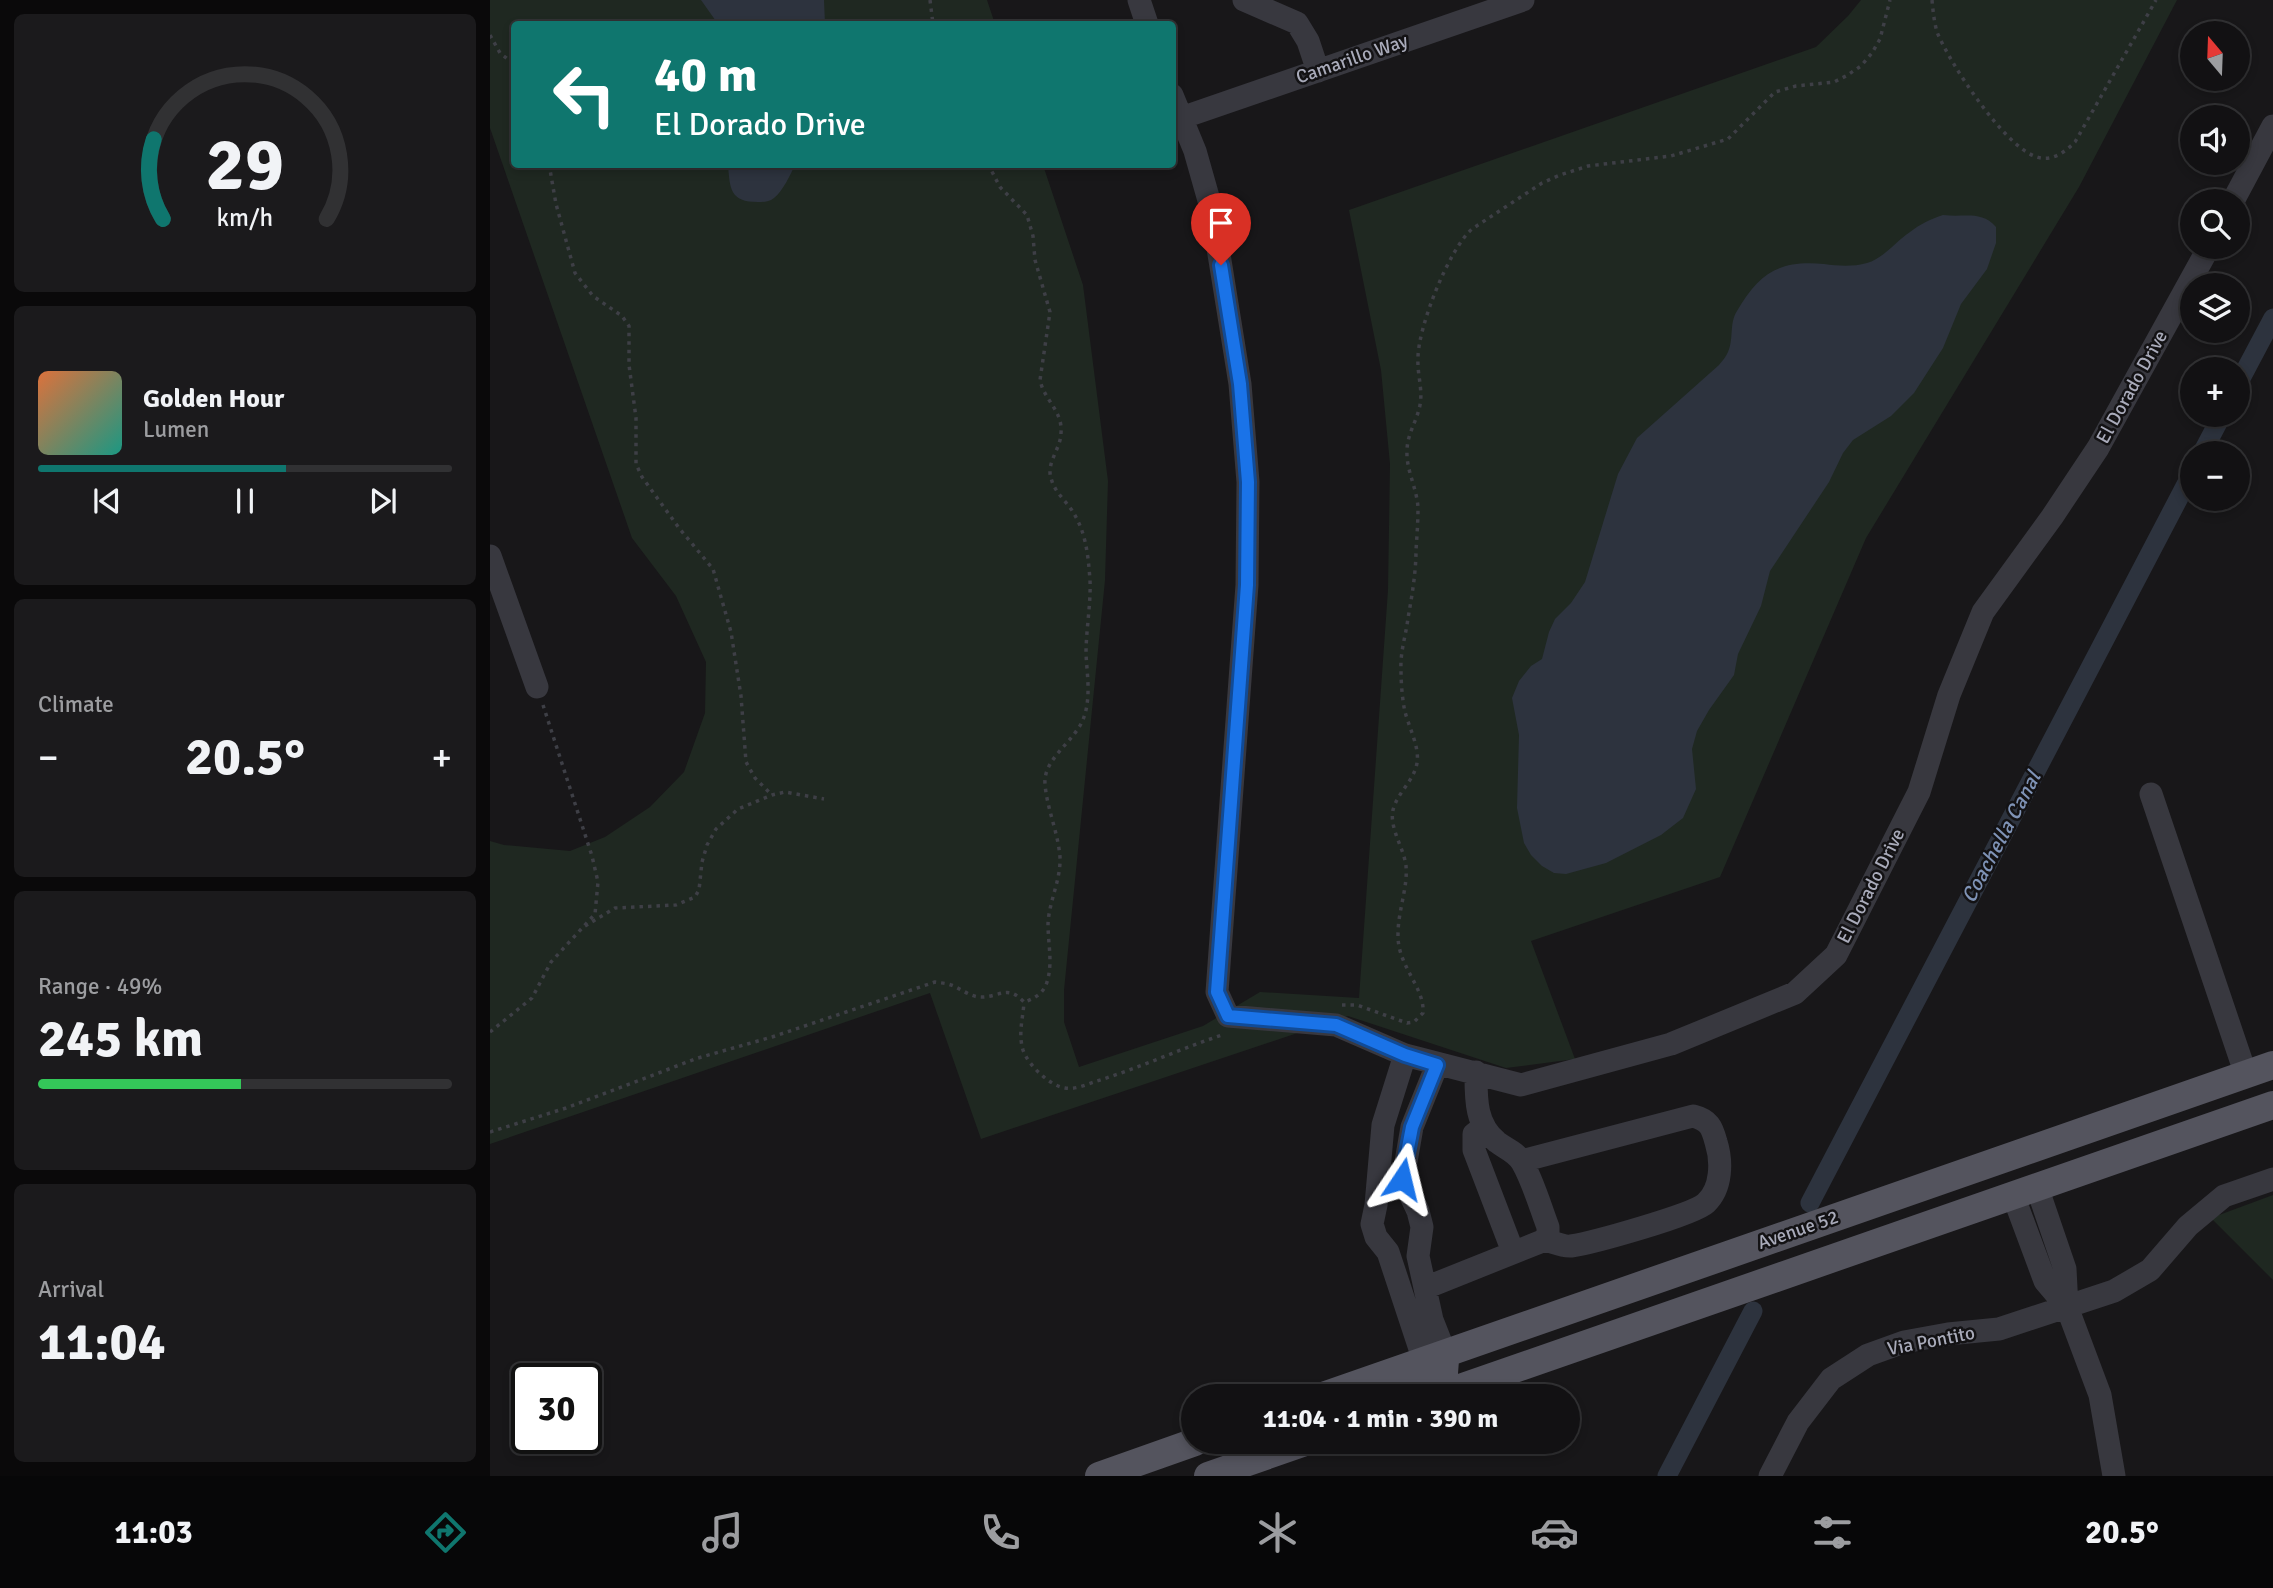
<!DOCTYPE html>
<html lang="en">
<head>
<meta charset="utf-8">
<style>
  :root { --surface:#121113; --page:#1b1a1c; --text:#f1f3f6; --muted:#9c9da0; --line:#313133; --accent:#0f766e }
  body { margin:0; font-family:Signika,sans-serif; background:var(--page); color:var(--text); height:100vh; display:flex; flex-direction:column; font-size:26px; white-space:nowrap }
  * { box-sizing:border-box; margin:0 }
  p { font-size:23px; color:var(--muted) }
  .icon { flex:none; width:38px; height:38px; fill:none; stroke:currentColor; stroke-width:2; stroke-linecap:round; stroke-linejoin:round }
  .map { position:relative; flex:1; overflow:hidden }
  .panel { display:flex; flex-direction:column; gap:14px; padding:14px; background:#0a090a; width:490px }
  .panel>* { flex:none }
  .hud { position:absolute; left:21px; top:21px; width:665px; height:147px; border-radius:7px; box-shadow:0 4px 10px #0003,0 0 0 2px var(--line); background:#0f766e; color:#fff; overflow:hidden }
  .needle { width:46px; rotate:341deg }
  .fabs { position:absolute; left:1690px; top:21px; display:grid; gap:14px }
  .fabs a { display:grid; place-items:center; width:70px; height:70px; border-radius:50%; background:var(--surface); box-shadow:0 4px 10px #0003,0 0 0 2px var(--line); font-size:35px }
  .speed { position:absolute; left:21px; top:1363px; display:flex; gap:14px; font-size:35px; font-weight:700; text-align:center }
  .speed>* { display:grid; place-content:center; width:91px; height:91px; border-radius:50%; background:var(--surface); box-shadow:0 4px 10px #0003,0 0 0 2px var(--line); line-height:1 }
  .speed .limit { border:4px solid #111; border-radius:10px; background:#fff; color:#111 }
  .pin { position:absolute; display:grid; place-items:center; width:60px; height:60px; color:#fff; margin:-72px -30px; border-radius:50% 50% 50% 0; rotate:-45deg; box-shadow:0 0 7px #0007 }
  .pin .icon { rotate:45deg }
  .me { position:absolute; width:77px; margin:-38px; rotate:10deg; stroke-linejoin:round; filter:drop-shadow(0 0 5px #0008) }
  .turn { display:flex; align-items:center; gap:24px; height:147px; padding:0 28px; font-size:32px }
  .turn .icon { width:91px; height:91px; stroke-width:2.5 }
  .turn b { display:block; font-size:49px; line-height:60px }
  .big { font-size:52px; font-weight:700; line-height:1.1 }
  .panel .card { flex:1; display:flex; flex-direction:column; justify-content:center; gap:10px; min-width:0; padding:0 24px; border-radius:10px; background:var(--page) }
  .panel .dial { align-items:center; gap:0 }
  .dial svg { height:182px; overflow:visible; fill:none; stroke:var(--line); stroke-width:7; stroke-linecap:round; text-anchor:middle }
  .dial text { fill:var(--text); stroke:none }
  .song { display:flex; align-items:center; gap:21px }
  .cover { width:84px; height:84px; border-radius:10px; background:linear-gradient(135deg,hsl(20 70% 55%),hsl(170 70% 35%)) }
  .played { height:7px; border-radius:4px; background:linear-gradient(90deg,var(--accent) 60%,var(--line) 60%) }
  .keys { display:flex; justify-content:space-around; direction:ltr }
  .heat { display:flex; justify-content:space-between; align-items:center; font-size:38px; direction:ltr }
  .charge { height:10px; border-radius:5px; background:linear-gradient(90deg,#34c759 49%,var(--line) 0) }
  .trip { position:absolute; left:691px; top:1384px; width:399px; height:70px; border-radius:35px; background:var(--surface); box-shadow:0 4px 10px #0003,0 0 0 2px var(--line); font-weight:700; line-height:70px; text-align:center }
  .tab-bar { display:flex; height:112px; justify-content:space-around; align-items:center; background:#070708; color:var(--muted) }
  .tab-bar .icon { width:49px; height:49px }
  .tab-bar .active { color:var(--accent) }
  .tab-bar b { font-size:32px; color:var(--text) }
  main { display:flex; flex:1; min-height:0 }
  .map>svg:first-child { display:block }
  .green { fill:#1f2821 }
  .water { fill:#2d333e }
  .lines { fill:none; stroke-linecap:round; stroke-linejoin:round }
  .canal { stroke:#2d333e; stroke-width:19 }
  .path { stroke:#3e3f46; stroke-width:3.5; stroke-dasharray:3.5 5; stroke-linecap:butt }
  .minor { stroke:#38383f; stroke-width:23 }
  .major { stroke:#54545e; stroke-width:28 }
  .route-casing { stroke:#114b97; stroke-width:18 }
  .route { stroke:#1a73e8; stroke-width:12 }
  .labels { text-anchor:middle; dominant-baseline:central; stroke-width:5; stroke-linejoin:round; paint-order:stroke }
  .street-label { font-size:19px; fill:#a9abba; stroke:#131214 }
  .water-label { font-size:21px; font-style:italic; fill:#7f93b6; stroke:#131214 }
</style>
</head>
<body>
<main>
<section class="panel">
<div class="card dial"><svg viewBox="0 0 100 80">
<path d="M14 69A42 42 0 1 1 86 69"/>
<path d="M14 69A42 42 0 0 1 10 34" stroke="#0f766e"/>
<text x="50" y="56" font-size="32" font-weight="700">29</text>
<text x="50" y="72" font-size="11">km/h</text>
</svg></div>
<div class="card">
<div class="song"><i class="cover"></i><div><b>Golden Hour</b><p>Lumen</p></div></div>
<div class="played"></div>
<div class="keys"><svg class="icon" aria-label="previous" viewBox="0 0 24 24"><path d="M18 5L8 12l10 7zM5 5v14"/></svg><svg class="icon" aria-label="pause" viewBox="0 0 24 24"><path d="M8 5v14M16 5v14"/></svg><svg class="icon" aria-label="next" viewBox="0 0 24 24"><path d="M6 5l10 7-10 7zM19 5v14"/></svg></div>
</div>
<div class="card"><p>Climate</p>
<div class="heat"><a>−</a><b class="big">20.5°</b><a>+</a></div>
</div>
<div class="card"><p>Range · 49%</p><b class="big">245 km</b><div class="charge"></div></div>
<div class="card"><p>Arrival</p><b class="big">11:04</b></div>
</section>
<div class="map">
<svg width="1783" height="1476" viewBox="0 0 1783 1476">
  <rect width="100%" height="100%" fill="#181719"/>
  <path class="green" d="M0 0H497L505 24H24V164L553 165 593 285 618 481 615 580 574 990V1022L589 1067 713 1026 770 992 869 998 898 590 900 464 891 370 859 210 1326 47 1358 16 1371 0H1687L1589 187 1376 538 1230 877 1041 941 1085 1059 1016 1068 858 1016 491 1139 440 993 0 1144V841L14 845 80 851 115 837 160 807 194 772 215 713 216 662 186 596 142 538 0 128Z
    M1783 1195V1280L1721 1218Z"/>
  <path class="water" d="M211 0H334L335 24H228Z
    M238 165V164L305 165C300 175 293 191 284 198 279 202 274 202 268 202 240 202 240 189 238 165Z
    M1453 215C1474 218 1491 210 1506 227V243L1497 269 1471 304 1453 348 1424 393 1401 416 1363 440 1353 453 1339 482 1280 571 1271 606 1248 654 1244 675 1219 710 1207 731 1202 749 1206 789 1193 818 1171 835 1116 863 1076 874 1064 873 1052 866 1041 855 1034 843 1027 808 1029 735 1022 698 1029 681 1041 666 1052 659 1059 632 1065 619 1081 603 1095 582 1128 474 1147 438 1229 365C1232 361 1236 357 1238 352 1244 339 1239 323 1247 311 1269 273 1289 260 1334 264 1348 266 1363 267 1377 263 1394 258 1405 242 1420 232 1430 224 1441 219 1453 215Z"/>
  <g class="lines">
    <path class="canal" d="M1748 384 1783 318
      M1712 453 1732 415
      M1320 1203 1703 471
      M1177 1476 1263 1311"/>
    <path class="path" d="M440 0 443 24
      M1442 0C1443 11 1444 21 1447 32 1459 62 1515 148 1547 157 1562 162 1575 152 1585 142L1666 0
      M0 35 10 53 24 64
      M59 164 66 204 85 273 103 296 132 316 139 326V365L146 418V464L152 477 189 528 223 569 241 632 251 696 256 762 265 778 282 795
      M498 164 510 187 537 215 543 236 545 260 560 312 550 380C554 400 573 411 571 433 571 448 556 463 561 478 564 491 574 499 581 509 596 531 598 554 600 580 601 605 596 629 596 654 597 674 601 697 594 717 586 741 553 758 555 784 557 809 568 832 570 857 571 880 559 901 558 924 558 944 563 963 557 982 554 993 544 999 534 1002
      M95 926 125 908 186 905 205 897 209 890 212 862 217 845 226 829 248 809 282 795 295 792 334 799
      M852 1005H867L917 1023 924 1022 933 1013C935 987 907 966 908 934 908 911 918 887 916 866 914 848 899 828 903 810 907 793 924 781 927 763 930 746 917 724 914 707 912 695 911 682 911 670 910 652 916 635 918 618 922 596 926 572 926 550 927 536 928 521 928 508 927 488 916 470 917 451 917 434 927 421 930 405 933 389 927 374 928 358 928 327 959 249 982 229L1052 183 1070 175 1098 166 1181 156 1238 139 1285 92 1306 86 1344 82 1356 76 1371 66 1382 53 1390 39 1400 0
      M0 1032 42 998 61 962 105 914 108 882 102 856 53 705
      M0 1132 76 1108 208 1058 282 1037 445 982C450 983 456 983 461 985 472 989 481 998 493 997 511 996 518 985 534 1002 533 1019 528 1033 533 1050 538 1065 560 1086 575 1088 586 1090 597 1084 607 1081 649 1068 690 1049 732 1035"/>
    <path class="minor" d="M649 0 657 24
      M754 0 807 23 818 41 828 71
      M682 95 705 151 722 211 750 384 758 482 757 585 727 992 738 1016 846 1025 915 1055 1031 1085 1181 1044 1305 993 1346 955 1429 792 1459 695 1493 612 1562 517 1608 448 1719 247
      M691 118 1033 0
      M1743 201 1783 126
      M0 556 47 687
      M1661 794 1756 1075
      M915 1055 893 1125 886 1205 882 1224 886 1237 898 1252 934 1361
      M947 1065 922 1127 913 1179 928 1211 932 1227 928 1256 942 1320 955 1353
      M993 1127 984 1134V1150L1023 1252
      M1032 1161 1203 1116C1219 1120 1222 1127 1226 1142 1232 1161 1232 1188 1216 1203 1203 1215 1102 1243 1081 1246 1073 1247 1063 1242 1055 1240
      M1547 1187 1575 1269 1577 1307 1610 1395 1624 1476
      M1523 1195 1555 1281 1577 1307
      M935 1288 1055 1240 1058 1234V1227C1050 1206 1043 1181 1032 1162 1025 1151 1016 1149 1007 1142 985 1124 986 1098 986 1072
      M1280 1476 1308 1422 1341 1379 1378 1355 1414 1342 1458 1334 1509 1329 1624 1291 1660 1270 1698 1226 1734 1196 1783 1179"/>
    <path class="major" d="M833 1396 1783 1065
      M895 1396 944 1380 954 1373 955 1360
      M947 1396 1783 1105
      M609 1476 705 1442
      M718 1476 815 1442"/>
  </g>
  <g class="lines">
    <defs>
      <path id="route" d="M731 265 750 384 758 482 757 585 727 992 738 1016 846 1025 915 1055 947 1065 922 1127 912 1179"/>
    </defs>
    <use href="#route" class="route-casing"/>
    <use href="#route" class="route"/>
  </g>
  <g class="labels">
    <g class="street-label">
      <text transform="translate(862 59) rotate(-19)">Camarillo Way</text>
      <text transform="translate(1642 387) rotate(-61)">El Dorado Drive</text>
      <text transform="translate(1381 886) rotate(-63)">El Dorado Drive</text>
      <text transform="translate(1308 1230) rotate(-19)">Avenue 52</text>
      <text transform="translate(1441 1341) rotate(-11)">Via Pontito</text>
    </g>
    <g class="water-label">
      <text transform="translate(1511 837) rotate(-62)">Coachella Canal</text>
    </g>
  </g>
</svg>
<div class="fabs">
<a><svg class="needle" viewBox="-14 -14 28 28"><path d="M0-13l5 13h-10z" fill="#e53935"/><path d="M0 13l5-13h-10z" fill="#9c9da0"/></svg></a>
<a><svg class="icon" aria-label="sound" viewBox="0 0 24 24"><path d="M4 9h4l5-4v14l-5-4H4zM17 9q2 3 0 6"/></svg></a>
<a><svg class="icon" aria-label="search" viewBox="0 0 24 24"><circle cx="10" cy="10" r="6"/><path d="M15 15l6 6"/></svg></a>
<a><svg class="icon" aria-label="layers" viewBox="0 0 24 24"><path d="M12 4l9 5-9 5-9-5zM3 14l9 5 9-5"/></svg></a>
<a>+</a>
<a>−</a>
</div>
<div class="speed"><div class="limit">30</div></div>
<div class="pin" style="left:731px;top:265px;background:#d93025"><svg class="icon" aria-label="arrive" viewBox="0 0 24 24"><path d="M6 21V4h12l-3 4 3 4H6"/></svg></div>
<svg class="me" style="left:912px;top:1179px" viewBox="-20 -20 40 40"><path d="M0-17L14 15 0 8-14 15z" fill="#1a73e8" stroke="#fff" stroke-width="4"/></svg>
<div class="trip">11:04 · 1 min · 390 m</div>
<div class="hud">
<div class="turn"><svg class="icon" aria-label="left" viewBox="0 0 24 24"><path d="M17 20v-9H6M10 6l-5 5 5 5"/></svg><div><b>40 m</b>El Dorado Drive</div></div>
</div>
</div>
</main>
<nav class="tab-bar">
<b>11:03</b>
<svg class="icon active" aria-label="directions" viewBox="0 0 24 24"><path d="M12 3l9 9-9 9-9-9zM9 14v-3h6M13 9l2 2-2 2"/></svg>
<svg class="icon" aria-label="music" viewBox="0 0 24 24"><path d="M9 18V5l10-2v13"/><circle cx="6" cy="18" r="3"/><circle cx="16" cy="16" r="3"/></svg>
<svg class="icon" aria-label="phone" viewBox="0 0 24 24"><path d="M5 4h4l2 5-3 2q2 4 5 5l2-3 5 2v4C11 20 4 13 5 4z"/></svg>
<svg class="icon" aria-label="climate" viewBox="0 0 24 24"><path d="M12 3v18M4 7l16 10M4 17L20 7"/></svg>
<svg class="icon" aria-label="car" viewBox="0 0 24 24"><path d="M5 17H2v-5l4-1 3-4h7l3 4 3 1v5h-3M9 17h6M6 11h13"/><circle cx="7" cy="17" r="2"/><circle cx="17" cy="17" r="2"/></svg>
<svg class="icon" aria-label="filters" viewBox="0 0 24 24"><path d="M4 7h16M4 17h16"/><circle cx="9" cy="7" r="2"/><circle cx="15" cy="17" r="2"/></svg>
<b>20.5°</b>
</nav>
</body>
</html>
